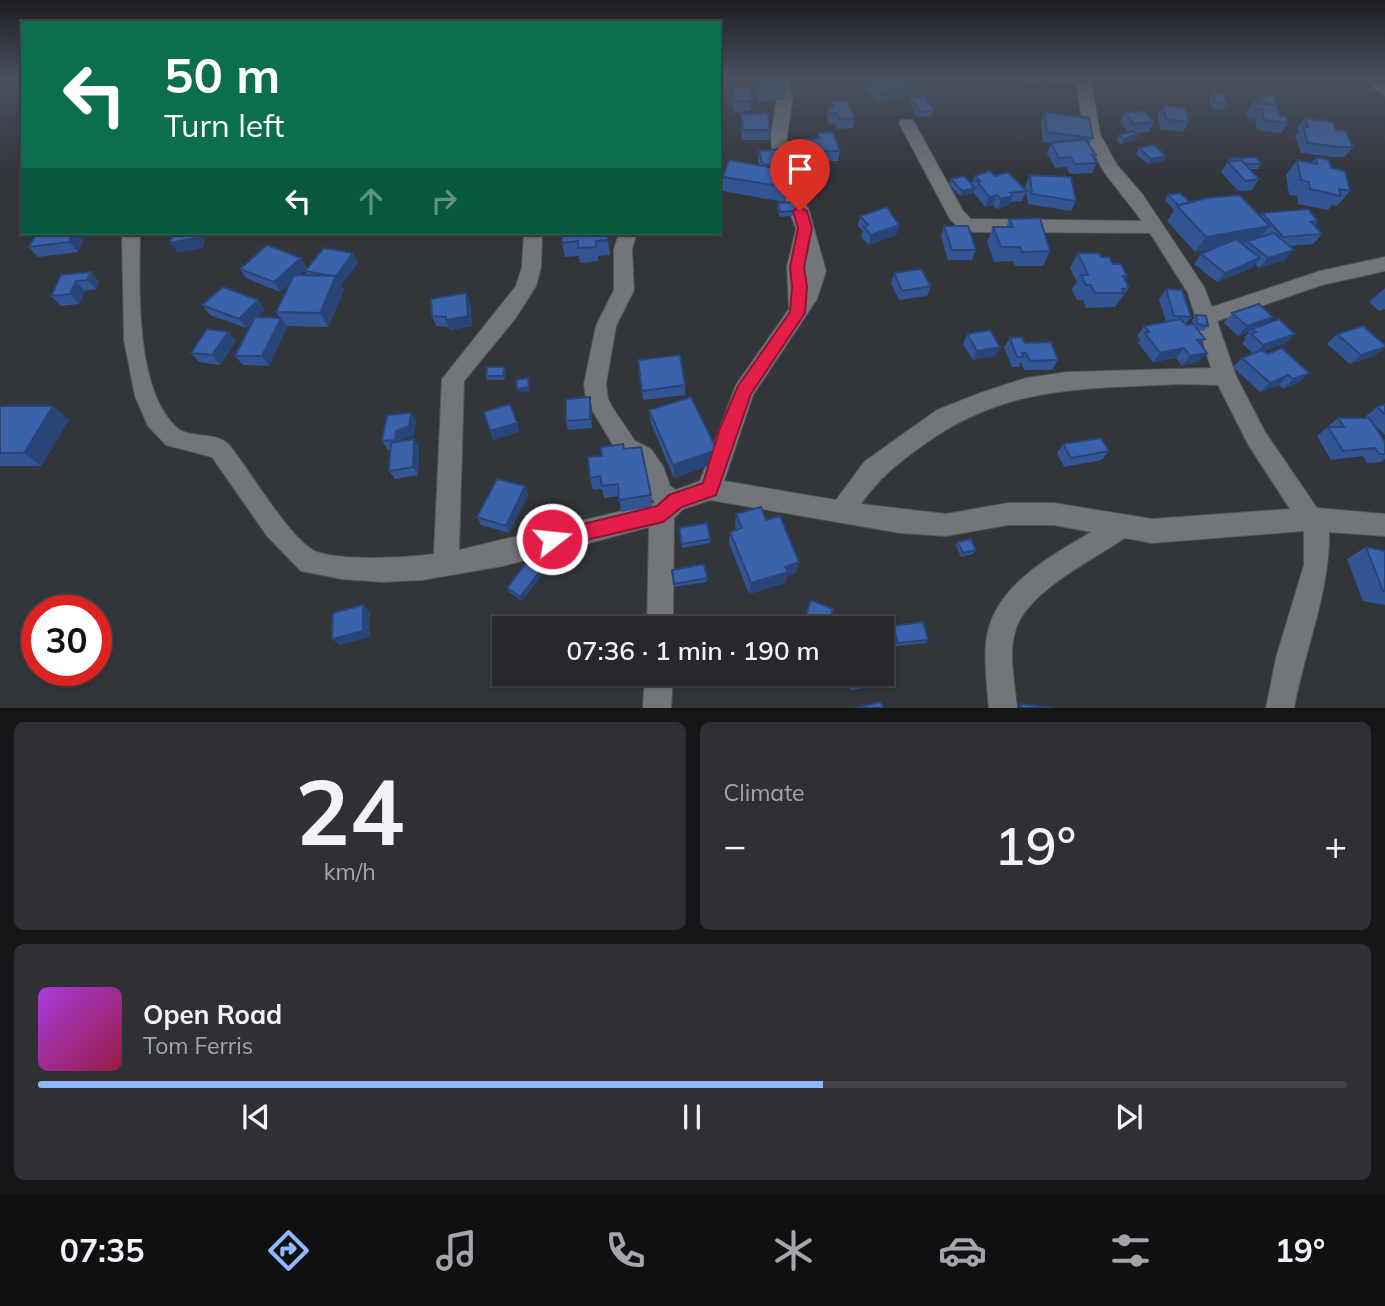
<!DOCTYPE html>
<html lang="en">
<head>
<meta charset="utf-8">
<style>
  :root { --surface:#26282c; --page:#2e3034; --text:#f1f3f6; --muted:#a4a6a9; --line:#424448; --accent:#90b8fd }
  body { margin:0; font-family:Mulish,sans-serif; background:var(--page); color:var(--text); height:100vh; display:flex; flex-direction:column; font-size:26px; white-space:nowrap }
  * { box-sizing:border-box; margin:0 }
  p { font-size:23px; color:var(--muted) }
  .icon { flex:none; width:38px; height:38px; fill:none; stroke:currentColor; stroke-width:2; stroke-linecap:round; stroke-linejoin:round }
  .map { position:relative; height:708px; overflow:hidden }
  .details { display:flex; flex-direction:column; gap:14px; padding:14px; background:#151618; flex:1 }
  .details>* { flex:none }
  .hud { position:absolute; left:21px; top:21px; width:700px; height:214px; border-radius:0px; box-shadow:0 2px 5px #0004,0 0 0 2px var(--line); background:#0b6e4f; color:#fff; overflow:hidden }
  .speed { position:absolute; left:21px; top:595px; display:flex; gap:14px; font-size:35px; font-weight:700; text-align:center }
  .speed>* { display:grid; place-content:center; width:91px; height:91px; border-radius:50%; background:var(--surface); box-shadow:0 2px 5px #0004,0 0 0 2px var(--line); line-height:1 }
  .speed .limit { border:10px solid #d22; background:#fff; color:#111 }
  .pin { position:absolute; display:grid; place-items:center; width:60px; height:60px; color:#fff; margin:-72px -30px; border-radius:50% 50% 50% 0; rotate:-45deg; box-shadow:0 0 7px #0007 }
  .pin .icon { rotate:45deg }
  .me { position:absolute; width:77px; margin:-38px; rotate:74deg; stroke-linejoin:round; filter:drop-shadow(0 0 5px #0008) }
  .turn { display:flex; align-items:center; gap:24px; height:147px; padding:0 28px; font-size:32px }
  .turn .icon { width:91px; height:91px; stroke-width:2.5 }
  .turn b { display:block; font-size:49px; line-height:60px }
  .lanes { display:flex; align-items:center; height:66px; padding:0 28px; background:#0003; justify-content:center; gap:35px; direction:ltr }
  .lanes .off { opacity:.35 }
  .big { font-size:52px; font-weight:600; line-height:1.1 }
  .details .card { flex:1; display:flex; flex-direction:column; justify-content:center; gap:10px; min-width:0; padding:0 24px; border-radius:10px; background:var(--page) }
  .details .dial { align-items:center; gap:0 }
  .dial b { font-size:91px; line-height:1 }
  .song { display:flex; align-items:center; gap:21px }
  .cover { width:84px; height:84px; border-radius:10px; background:linear-gradient(135deg,hsl(280 70% 55%),hsl(340 70% 35%)) }
  .played { height:7px; border-radius:4px; background:linear-gradient(90deg,var(--accent) 60%,var(--line) 60%) }
  .keys { display:flex; justify-content:space-around; direction:ltr }
  .heat { display:flex; justify-content:space-between; align-items:center; font-size:38px; direction:ltr }
  .details .tiles { flex:1; display:grid; gap:14px; grid-template-columns:1fr 1fr }
  .card:last-child { grid-column:span 2 }
  .trip { position:absolute; left:492px; top:616px; width:402px; height:70px; border-radius:0px; background:var(--surface); box-shadow:0 2px 5px #0004,0 0 0 2px var(--line); font-weight:600; line-height:70px; text-align:center }
  .tabs { display:flex; height:112px; justify-content:space-around; align-items:center; background:#0f1012; color:var(--muted) }
  .tabs .icon { width:49px; height:49px }
  .tabs .current { color:var(--accent) }
  .tabs b { font-size:32px; color:var(--text) }
  .map>svg:first-child { display:block }
  .lines { fill:none; stroke-linecap:round; stroke-linejoin:round }
  .minor-casing { stroke:#525458; stroke-width:2 }
  .minor { fill:#72767b; fill-rule:evenodd }
  .wall { fill:#335593 }
  .shaded-wall { fill:#294578 }
  .building { fill:#3b63ab; stroke:#294578; stroke-width:2 }
  .route { fill:#e11d48; stroke:#92132f; stroke-width:2 }
</style>
</head>
<body>
<div class="map">
<svg width="1385" height="708" viewBox="0 0 1385 708">
  <rect width="100%" height="100%" fill="#32353a"/>
  <g class="lines">
    <defs>
      <path id="minor" d="M772 79H786L793 96 787 135 789 166 809 211 826 271 817 299 753 395 724 481 836 500 865 461 937 410 980 393 1026 378 1068 372 1211 368 1188 293 1150 233 973 232 959 228 950 219 899 123 901 120H913L963 211 971 219 1142 221 1104 172 1084 134 1076 79H1091L1100 134 1117 165 1143 195 1204 287 1212 307 1320 271 1385 257V271L1322 285 1217 321 1236 376 1265 432 1317 508 1385 514V536L1329 532C1330 591 1305 649 1294 708H1266L1276 658 1304 565V531L1152 543 1125 538C1093 560 1025 592 1015 632 1008 655 1015 683 1017 708H989C987 686 984 664 986 642 992 587 1048 558 1091 532L1054 525H1008L946 536 900 533 710 500 683 509 674 518 673 628H647L649 527 503 566 422 580 382 582 342 579 301 571 267 536 212 457 166 445 148 426 135 396 124 340 122 233H140C139 286 135 389 176 427 190 440 217 430 230 446 249 469 291 542 317 552 343 561 406 558 434 554L442 379 516 286 522 267 524 233H542L541 267 536 286 515 319 464 381 459 550 655 503 648 493 644 477 635 463 619 455 586 400 584 384 596 326 614 290V249L619 233H637L632 249 634 290 616 326 606 384 608 399 614 410 635 441 651 449 663 466 670 486 676 490 700 481 736 385 789 309 787 267 796 229 773 166 771 135 777 96ZM1180 384 1218 385 1249 446 1290 509 1152 519 1054 503H1008L946 514 861 504C880 477 896 465 923 445 1006 385 1082 389 1180 384Z
        M1363 79H1379L1385 83V96Z
        M645 674H673L671 708H643Z"/>
    </defs>
    <use href="#minor" class="minor-casing"/>
    <use href="#minor" class="minor"/>
  </g>
  <path class="wall" d="M757 79 785 90 784 100 759 101 756 88Z
    M863 79H907L906 84H904L906 87 904 97 878 102 862 84Z
    M1018 79H1047L1045 84 1019 83Z
    M1048 79H1081L1078 85 1050 83Z
    M733 87 752 101 751 111 735 112 732 97Z
    M1213 92 1227 105 1224 110 1212 109 1209 97Z
    M1262 94 1280 116 1288 123 1281 133 1257 130 1255 120 1248 119 1246 112 1253 102 1260 103 1259 99Z
    M911 97 933 110 931 116 917 117 910 102Z
    M832 101 855 118 853 128 837 129 835 123 829 124 827 118 828 108H831Z
    M1164 105 1189 122 1183 132 1160 129 1158 115Z
    M1045 112 1093 138 1089 145 1096 155 1095 159 1097 163 1092 173 1070 174 1066 167 1055 168 1047 153 1051 143 1043 142 1041 122Z
    M1125 112 1154 122 1149 132 1136 133 1138 134 1135 140 1121 144 1116 141 1119 135 1128 132 1120 122Z
    M741 114 770 130 769 140H742L741 124Z
    M1305 118 1336 130 1353 147 1344 157H1332L1301 153 1295 136 1299 132 1297 128Z
    M818 133 840 151 838 161H796L793 150 794 140 817 138Z
    M1139 148 1166 156 1163 161 1148 164 1136 154Z
    M759 151 787 163 786 170 789 186 784 202 723 191V177L759 165 758 161Z
    M1316 157 1331 168 1350 191 1337 206 1332 205 1328 210 1298 204 1297 196 1289 195 1286 175 1297 160 1311 163Z
    M1230 158 1261 164 1258 169H1250L1259 179 1252 190 1238 191 1221 172Z
    M1030 175 1076 201 1071 211 1028 204 1026 192 1022 201 1010 202 1008 206 997 209 993 205 985 207 973 192V193L960 196 949 184 951 179 971 185 975 176H995L1026 190 1025 186Z
    M1168 195 1190 202 1260 216 1262 213 1318 221 1315 225 1322 234 1313 244 1289 246 1285 260 1259 268 1255 264 1252 268 1217 282 1194 264 1201 254 1214 248 1195 252 1167 221 1174 210 1165 200Z
    M719 202 721 218 720 233 665 234V233H719Z
    M778 203 802 210V215L780 217 777 208Z
    M860 216 899 225 896 235 869 245 861 237 863 231 858 226Z
    M1009 219 1050 251 1043 266H1015L1013 261 994 262 987 242 993 227H1006Z
    M944 226 976 250 972 260H948L941 236Z
    M86 233 78 252 38 257 29 247Z
    M562 233 607 234 610 255 598 256V261L580 263 579 256 565 257 562 243Z
    M353 253 358 263 341 285 344 290 328 327 287 326V327L269 366 243 365 235 356 254 321 246 328 210 315 202 305 258 300 265 310 257 317 280 318 276 312 290 283 280 292 246 278 240 269 301 258 307 268 299 275H307L305 271Z
    M1078 253 1101 257 1113 264 1127 276 1125 281 1129 288 1115 307 1086 308 1083 300H1077L1072 289 1077 282 1070 268Z
    M91 272 99 282 96 289 85 291 79 304 61 306 51 296Z
    M894 273 931 286 927 296 899 300 891 283Z
    M1385 288V310L1384 309 1379 311 1369 302Z
    M1166 289 1191 317 1185 324 1186 325 1193 324 1192 320 1196 315 1208 326 1204 331 1198 330 1205 339 1200 345 1198 362 1182 366 1176 358 1153 362 1138 343 1140 340 1137 336 1144 326 1166 322 1159 299Z
    M466 293 470 303 472 326 450 330 449 327 436 326 432 316Z
    M1232 313 1273 317 1267 323 1286 343 1264 351 1267 354 1309 373 1299 382 1283 389 1279 385 1260 392 1233 367 1242 358 1253 354 1242 343 1245 340 1244 338 1250 331 1238 336 1224 323Z
    M228 332 236 341 220 365 199 362 191 353Z
    M967 334 1000 347 995 356 973 360 963 344Z
    M1337 334 1376 355 1350 364 1327 344Z
    M1010 338 1025 343 1058 360 1052 370H1024L1021 362 1019 367H1012L1004 347Z
    M638 360 685 385V395L643 400Z
    M506 372 504 380H487L486 376Z
    M1385 404V435L1372 422 1385 442V459L1381 462 1367 463 1363 456 1331 460 1317 436 1338 418H1367L1366 416 1377 407Z
    M0 406 69 420 41 466H0Z
    M592 407V428L568 430 566 421Z
    M649 410 716 463 674 478 651 423Z
    M411 413 416 422 414 435 401 440V441L414 439 419 448 418 475 395 479 389 471 390 450H388L382 441Z
    M1063 444 1109 451 1102 460 1064 467 1057 453Z
    M624 449 651 495 652 507 621 512 619 496 604 498 602 489 593 490 590 478 602 456Z
    M525 486 528 495 509 533 481 525 477 517Z
    M736 514 766 520 796 573 787 576 785 583 749 594 729 543 730 532 737 530 735 526Z
    M679 528 710 539V543L682 548Z
    M958 542 976 550 973 554 961 557 956 545Z
    M1366 547 1385 551V605L1363 601 1347 559Z
    M672 570 707 578V582L674 587Z
    M542 575 522 601 509 592 507 588Z
    M893 626 928 640 926 643 895 646 891 629Z
    M846 674H882L888 679 884 685 850 690Z"/>
  <path class="shaded-wall" d="M896 79H907L906 84 894 86Z
    M906 87 904 97 878 102 880 92Z
    M1138 134 1135 140 1121 144 1124 139Z
    M1166 156 1163 161 1148 164 1151 159Z
    M791 171 789 186 784 202 786 187Z
    M975 188 973 193 960 196 962 191Z
    M997 195 993 205 985 207 989 197Z
    M1013 196 1008 206 997 209 1001 199Z
    M899 225 896 235 869 245 871 235Z
    M1270 226 1258 240 1247 241 1246 243 1195 252 1206 237Z
    M73 233H86L78 252 69 242Z
    M197 233H206L203 248 178 253 170 243Z
    M1294 250 1285 260 1259 268 1268 258Z
    M353 253 358 263 341 285 344 290 328 327 320 313 335 277Z
    M301 258 307 268 280 292 274 282Z
    M1260 258 1252 268 1217 282 1225 273Z
    M91 272 99 282 96 289 87 280Z
    M76 281 85 291 79 304 70 294Z
    M466 293 470 303 472 326 450 330 446 320Z
    M258 300 265 310 246 328 239 319Z
    M1273 317 1264 327 1252 329 1250 331 1238 336 1247 326Z
    M281 318 287 327 269 366 262 356Z
    M228 332 236 341 220 365 212 355Z
    M1295 334 1286 343 1254 355 1263 345Z
    M1205 339 1197 348V340Z
    M1000 347 995 356 973 360 977 351Z
    M1385 347 1376 355 1350 364 1361 355Z
    M1184 348 1176 358 1153 362 1160 353Z
    M1207 353 1198 362 1182 366 1190 356Z
    M504 367 506 372 504 380 503 376Z
    M1309 373 1299 382 1283 389 1293 379Z
    M1288 375 1279 385 1260 392 1270 383Z
    M528 378 530 391 519 393 517 389Z
    M590 397 592 407V428L590 419Z
    M53 406 69 420 41 466 24 453Z
    M411 413 416 422 414 435 401 440 400 449 395 440 396 431Z
    M517 423 520 432 493 440 490 431Z
    M414 439 419 448 418 475 413 467Z
    M717 450 716 463 674 478 673 465Z
    M525 486 528 495 509 533 506 526Z
    M799 562 796 573 787 576 785 583 749 594 751 583 785 567Z
    M540 571 542 575 522 601 520 597Z
    M363 605 370 612V637L340 645 332 639Z"/>
  <path class="building" d="M757 79H782L785 90 760 91Z
    M868 79H899L906 87 880 92Z
    M750 86 752 101 735 102 733 87Z
    M1213 92 1224 94 1227 105 1215 103Z
    M1262 94 1273 95 1276 105 1265 104Z
    M925 96 933 110 919 112 911 97Z
    M847 100 855 118 839 119 837 113 831 114 828 108H834L832 101Z
    M1253 102 1277 105 1280 116 1286 117 1288 123 1264 120 1262 110 1255 109Z
    M1164 105 1186 109 1189 122 1166 119Z
    M1145 111 1154 122 1134 124 1125 112Z
    M1045 112 1089 118 1093 138 1047 132Z
    M768 113 770 130H743L741 114Z
    M1305 118 1333 122 1336 130 1346 131 1353 147H1340L1308 143 1303 126 1308 127Z
    M1133 131 1138 134 1124 139 1119 135Z
    M833 132 840 151H798L794 140 819 138 818 133Z
    M1085 139 1096 155H1092L1097 163 1075 164 1071 157 1059 158 1051 143Z
    M1154 145 1166 156 1151 159 1139 148Z
    M783 149 787 163 763 165 759 151Z
    M1256 157 1261 164H1245L1241 160 1233 161 1230 158Z
    M1316 157 1329 160 1331 168 1345 171 1350 191 1339 189 1341 196 1310 189 1309 182 1301 180 1297 160 1317 164Z
    M729 160 791 171 786 187 723 177Z
    M1241 160 1259 179 1245 181 1228 162Z
    M990 171 995 176 1007 172 1027 191 1010 193 1013 196 1001 199 997 195 989 197 977 181H980L975 176Z
    M1030 175 1071 177 1076 201 1032 194Z
    M964 176 975 188 962 191 951 179Z
    M1180 193 1190 202 1178 205 1168 195Z
    M1239 195 1270 226 1206 237 1177 206 1207 198Z
    M800 202 802 210 780 212 778 203Z
    M887 207 899 225 871 235 864 227 868 225 860 216Z
    M1308 209 1318 221 1311 222 1322 234 1283 237 1262 213Z
    M1040 218 1050 251 1022 252 1020 247H1001L993 227H1013L1009 219Z
    M944 226H968L976 250H952Z
    M36 233H73L69 242 29 247Z
    M173 233H197L196 238 170 243Z
    M562 233 607 234 608 240 596 241V247L578 248V241L562 243Z
    M1274 233 1294 250 1268 258 1247 241Z
    M1236 239 1260 258 1225 273 1201 254Z
    M267 245 301 258 274 282 240 269Z
    M324 248 353 253 336 276 326 275 305 271Z
    M1078 253H1099L1101 257H1109L1113 264H1121L1127 276H1123L1129 288 1122 289 1124 293H1095L1091 285H1086L1081 275H1088Z
    M921 269 931 286 902 291 894 273Z
    M91 272 87 280 76 281 70 294 51 296 61 275Z
    M294 275 336 276 320 313 276 312Z
    M223 287 258 300 239 319 202 305Z
    M1166 289 1182 290 1191 317 1174 316Z
    M466 293 468 316 446 320V317L432 316 431 299Z
    M1259 304 1273 317 1247 326 1232 313Z
    M1196 315 1206 316 1208 326 1197 324Z
    M255 317 281 318 262 356H235Z
    M1181 319 1186 325 1193 324 1205 339 1197 340 1207 353 1190 356 1184 348 1160 353 1145 333 1149 332 1144 326Z
    M1279 319 1295 334 1263 345 1251 334 1256 332 1252 329Z
    M1363 326 1385 345V347L1361 355 1337 334Z
    M207 329 228 332 212 355 191 353Z
    M990 330 1000 347 977 351 967 334Z
    M1022 337 1025 343 1051 342 1058 360 1030 361 1026 353H1022L1024 357H1017L1010 338Z
    M1282 348 1309 373 1293 379 1288 375 1270 383 1242 358 1262 350 1267 354Z
    M680 355 685 385 642 391 638 360Z
    M487 367H504L503 376H486Z
    M528 378 529 387 517 389 516 380Z
    M590 397V419L566 421V399Z
    M691 397 717 450 673 465 649 410Z
    M510 404 517 423 490 431 484 412Z
    M1385 404V414L1377 407Z
    M0 406H53L24 453H0Z
    M411 413 409 426 396 431 395 440 382 441 387 415Z
    M1338 418H1369L1385 442V454H1379L1375 448 1343 451 1328 427H1344Z
    M1101 438 1109 451 1071 458 1063 444Z
    M414 439 413 467 389 471 391 443Z
    M623 444 624 449 641 447 651 495 619 500 618 484 602 486 600 476 590 478 588 457 602 456 601 447Z
    M497 479 525 486 506 526 477 517Z
    M761 507 766 520 780 516 799 562 785 567 788 572 751 583 730 532 742 528 736 514Z
    M707 523 710 539 682 544 679 528Z
    M971 539 976 550 963 553 958 542Z
    M1366 547 1385 551V591H1383Z
    M527 562 540 571 520 597 507 588Z
    M704 564 707 578 674 584 672 570Z
    M811 600 833 609 828 628H802Z
    M363 605V631L332 639 333 613Z
    M923 622 928 640 898 643 893 626Z
    M716 623V628H686Z
    M882 660 888 679 854 685 851 674H882Z
    M881 702 883 708H855Z
    M1021 704 1054 708H1021Z"/>
  <linearGradient id="sky" x2="0" y2="1"><stop stop-color="#1c1d20"/><stop offset="0.44" stop-color="#495160"/><stop offset="1" stop-color="#495160" stop-opacity="0"/></linearGradient>
  <rect width="1385" height="178" fill="url(#sky)"/>
  <path class="route" d="M800 206 807 211 812 228 804 267 807 287 805 313 751 394 716 495 682 507 663 522 552 548 546 545 543 539 546 533 657 506 669 495 703 483 720 428 738 386 790 312 792 287 790 267 798 228 793 211Z"/>
</svg>
<div class="speed"><div class="limit">30</div></div>
<div class="pin" style="left:800px;top:211px;background:#d93025"><svg class="icon" aria-label="arrive" viewBox="0 0 24 24"><path d="M6 21V4h12l-3 4 3 4H6"/></svg></div>
<svg class="me" style="left:552px;top:539px" viewBox="-20 -20 40 40"><circle r="17" fill="#e11d48" stroke="#fff" stroke-width="3"/><path d="M0-11L8 9 0 5-8 9z" fill="#fff"/></svg>
<div class="trip">07:36 · 1 min · 190 m</div>
<div class="hud">
<div class="turn"><svg class="icon" aria-label="left" viewBox="0 0 24 24"><path d="M17 20v-9H6M10 6l-5 5 5 5"/></svg><div><b>50 m</b>Turn left</div></div>
<div class="lanes"><svg class="icon" aria-label="left" viewBox="0 0 24 24"><path d="M17 20v-9H6M10 6l-5 5 5 5"/></svg><svg class="icon off" aria-label="ahead" viewBox="0 0 24 24"><path d="M12 20V5M6 11l6-6 6 6"/></svg><svg class="icon off" aria-label="right" viewBox="0 0 24 24"><path d="M7 20v-9h11M14 6l5 5-5 5"/></svg></div>
</div>
</div>
<section class="details">
<div class="tiles">
<div class="card dial"><b>24</b><p>km/h</p></div>
<div class="card"><p>Climate</p>
<div class="heat"><a>−</a><b class="big">19°</b><a>+</a></div>
</div>
<div class="card">
<div class="song"><i class="cover"></i><div><b>Open Road</b><p>Tom Ferris</p></div></div>
<div class="played"></div>
<div class="keys"><svg class="icon" aria-label="previous" viewBox="0 0 24 24"><path d="M18 5L8 12l10 7zM5 5v14"/></svg><svg class="icon" aria-label="pause" viewBox="0 0 24 24"><path d="M8 5v14M16 5v14"/></svg><svg class="icon" aria-label="next" viewBox="0 0 24 24"><path d="M6 5l10 7-10 7zM19 5v14"/></svg></div>
</div>
</div>
</section>
<nav class="tabs">
<b>07:35</b>
<svg class="icon current" aria-label="directions" viewBox="0 0 24 24"><path d="M12 3l9 9-9 9-9-9zM9 14v-3h6M13 9l2 2-2 2"/></svg>
<svg class="icon" aria-label="music" viewBox="0 0 24 24"><path d="M9 18V5l10-2v13"/><circle cx="6" cy="18" r="3"/><circle cx="16" cy="16" r="3"/></svg>
<svg class="icon" aria-label="phone" viewBox="0 0 24 24"><path d="M5 4h4l2 5-3 2q2 4 5 5l2-3 5 2v4C11 20 4 13 5 4z"/></svg>
<svg class="icon" aria-label="climate" viewBox="0 0 24 24"><path d="M12 3v18M4 7l16 10M4 17L20 7"/></svg>
<svg class="icon" aria-label="car" viewBox="0 0 24 24"><path d="M5 17H2v-5l4-1 3-4h7l3 4 3 1v5h-3M9 17h6M6 11h13"/><circle cx="7" cy="17" r="2"/><circle cx="17" cy="17" r="2"/></svg>
<svg class="icon" aria-label="filters" viewBox="0 0 24 24"><path d="M4 7h16M4 17h16"/><circle cx="9" cy="7" r="2"/><circle cx="15" cy="17" r="2"/></svg>
<b>19°</b>
</nav>
</body>
</html>
